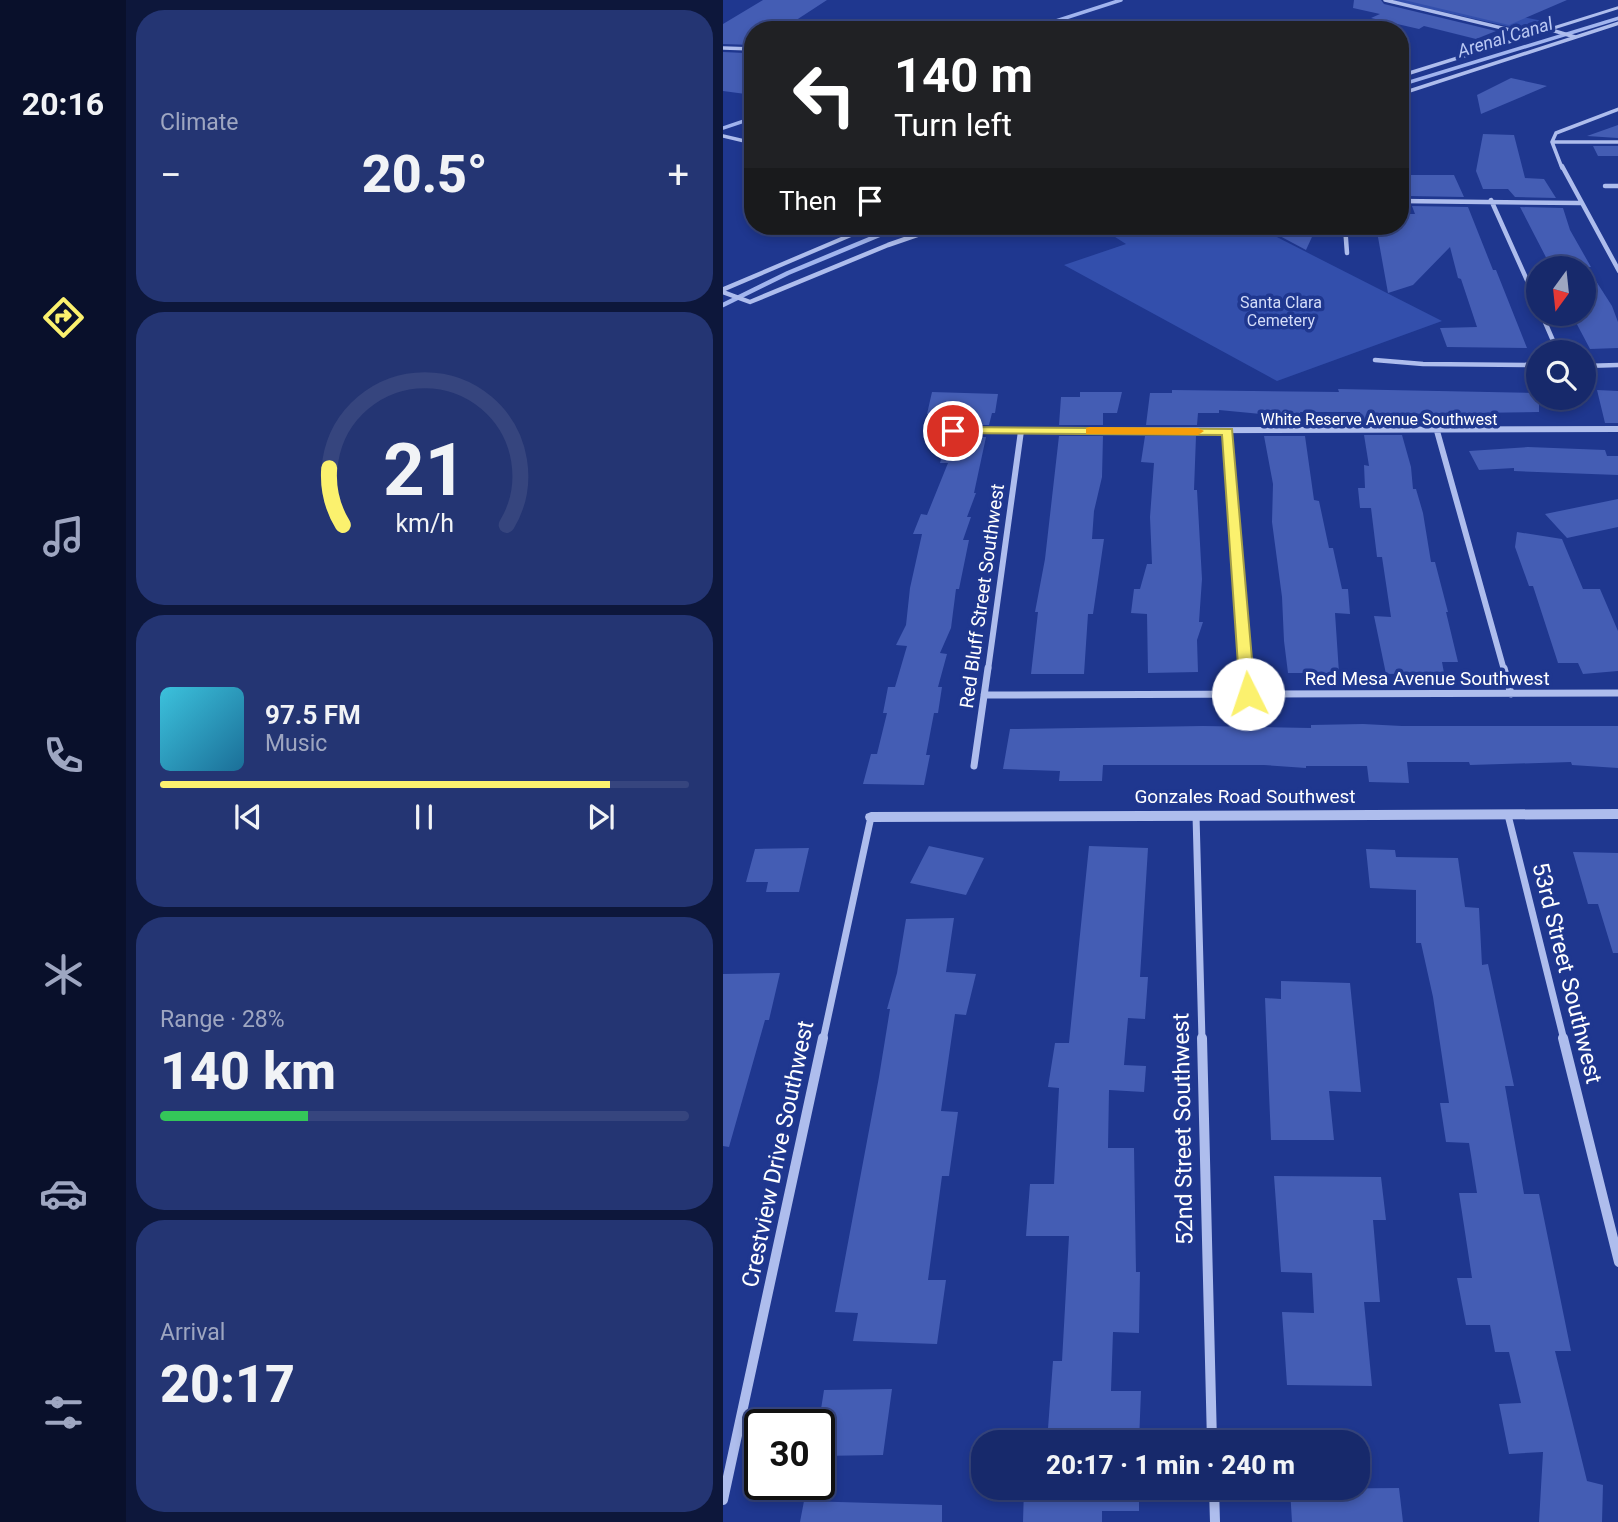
<!DOCTYPE html>
<html lang="en">
<head>
<meta charset="utf-8">
<style>
  :root { --surface:#17296b; --page:#243573; --text:#f1f3f6; --muted:#9ea6c1; --line:#36457e; --accent:#fbf16e }
  body { margin:0; font-family:Roboto,sans-serif; background:var(--page); color:var(--text); height:100vh; display:flex; flex-direction:column; font-size:26px; white-space:nowrap }
  * { box-sizing:border-box; margin:0 }
  p { font-size:23px; color:var(--muted) }
  .icon { flex:none; width:38px; height:38px; fill:none; stroke:currentColor; stroke-width:2; stroke-linecap:round; stroke-linejoin:round }
  .map { position:relative; flex:1; overflow:hidden }
  .drawer { display:flex; flex-direction:column; gap:10px; padding:10px; background:#0d173b; width:597px }
  .drawer>* { flex:none }
  .guide { position:absolute; left:21px; top:21px; width:665px; height:214px; border-radius:28px; box-shadow:0 4px 10px #0003,0 0 0 2px var(--line); background:#202124; color:#fff; overflow:hidden }
  .needle { width:46px; rotate:195deg }
  .controls { position:absolute; left:803px; top:256px; display:grid; gap:14px }
  .controls a { display:grid; place-items:center; width:70px; height:70px; border-radius:50%; background:var(--surface); box-shadow:0 4px 10px #0003,0 0 0 2px var(--line); font-size:35px }
  .speed { position:absolute; left:21px; top:1409px; display:flex; gap:14px; font-size:35px; font-weight:700; text-align:center }
  .speed>* { display:grid; place-content:center; width:91px; height:91px; border-radius:50%; background:var(--surface); box-shadow:0 4px 10px #0003,0 0 0 2px var(--line); line-height:1 }
  .speed .limit { border:4px solid #111; border-radius:10px; background:#fff; color:#111 }
  .pin { position:absolute; display:grid; place-items:center; width:60px; height:60px; color:#fff; margin:-30px; border:4px solid #fff; border-radius:50%; box-shadow:0 2px 7px #0007 }
  .me { position:absolute; width:77px; margin:-38px; rotate:356deg; stroke-linejoin:round; filter:drop-shadow(0 0 5px #0008) }
  .turn { display:flex; align-items:center; gap:24px; height:147px; padding:0 35px; font-size:32px }
  .turn .icon { width:91px; height:91px; stroke-width:2.5 }
  .turn b { display:block; font-size:49px; line-height:60px }
  .then { display:flex; align-items:center; height:66px; padding:0 35px; background:#0003; gap:14px; font-size:26px }
  .big { font-size:52px; font-weight:800; line-height:1.1 }
  .drawer .tile { flex:1; display:flex; flex-direction:column; justify-content:center; gap:10px; min-width:0; padding:0 24px; border-radius:28px; background:var(--page) }
  .drawer .dial { align-items:center; gap:0 }
  .dial svg { height:182px; overflow:visible; fill:none; stroke:var(--line); stroke-width:7; stroke-linecap:round; text-anchor:middle }
  .dial text { fill:var(--text); stroke:none }
  .song { display:flex; align-items:center; gap:21px }
  .cover { width:84px; height:84px; border-radius:10px; background:linear-gradient(135deg,hsl(190 70% 55%),hsl(200 70% 35%)) }
  .played { height:7px; border-radius:4px; background:linear-gradient(90deg,var(--accent) 85%,var(--line) 85%) }
  .keys { display:flex; justify-content:space-around; direction:ltr }
  .heat { display:flex; justify-content:space-between; align-items:center; font-size:38px; direction:ltr }
  .charge { height:10px; border-radius:5px; background:linear-gradient(90deg,#34c759 28%,var(--line) 0) }
  .trip { position:absolute; left:248px; top:1430px; width:399px; height:70px; border-radius:28px; background:var(--surface); box-shadow:0 4px 10px #0003,0 0 0 2px var(--line); font-weight:800; line-height:70px; text-align:center }
  main { display:flex; flex:1; min-height:0 }
  .menu { display:flex; flex-direction:column; width:126px; justify-content:space-around; align-items:center; background:#09102b; color:var(--muted) }
  .menu .icon { width:49px; height:49px }
  .menu .selected { color:var(--accent) }
  .menu b { font-size:32px; color:var(--text) }
  .map>svg:first-child { display:block }
  .green { fill:#334fac }
  .lines { fill:none; stroke-linecap:round; stroke-linejoin:round }
  .stream-far1 { stroke:#a1b4ee; stroke-width:3.5 }
  .stream { stroke:#a1b4ee; stroke-width:4.5 }
  .building { fill:#445db4 }
  .minor-far4 { stroke:#aebded; stroke-width:3.5 }
  .minor-far3 { stroke:#aebded; stroke-width:4.5 }
  .minor-far2 { stroke:#aebded; stroke-width:6 }
  .minor-far1 { stroke:#aebded; stroke-width:7 }
  .minor { stroke:#aebded; stroke-width:10 }
  .tertiary { fill:#aebded; fill-rule:evenodd }
  .route { fill:#fbf16e; stroke:#a39d48; stroke-width:2 }
  .slow { fill:#f59e0b }
  .labels { text-anchor:middle; dominant-baseline:central; stroke-width:7; stroke-linejoin:round; paint-order:stroke }
  .far-park-label { font-size:16px; fill:#d3dcf9; stroke:#1f378f }
  .far-street-label { font-size:16px; fill:#fff; stroke:#1f378f }
  .far-water-label { font-size:18px; font-style:italic; fill:#bac8f4; stroke:#1f378f }
  .street-label { font-size:19px; fill:#fff; stroke:#1f378f }
  .near-street-label { font-size:23px; fill:#fff; stroke:#1f378f }
</style>
</head>
<body>
<main>
<nav class="menu">
<b>20:16</b>
<svg class="icon selected" aria-label="directions" viewBox="0 0 24 24"><path d="M12 3l9 9-9 9-9-9zM9 14v-3h6M13 9l2 2-2 2"/></svg>
<svg class="icon" aria-label="music" viewBox="0 0 24 24"><path d="M9 18V5l10-2v13"/><circle cx="6" cy="18" r="3"/><circle cx="16" cy="16" r="3"/></svg>
<svg class="icon" aria-label="phone" viewBox="0 0 24 24"><path d="M5 4h4l2 5-3 2q2 4 5 5l2-3 5 2v4C11 20 4 13 5 4z"/></svg>
<svg class="icon" aria-label="climate" viewBox="0 0 24 24"><path d="M12 3v18M4 7l16 10M4 17L20 7"/></svg>
<svg class="icon" aria-label="car" viewBox="0 0 24 24"><path d="M5 17H2v-5l4-1 3-4h7l3 4 3 1v5h-3M9 17h6M6 11h13"/><circle cx="7" cy="17" r="2"/><circle cx="17" cy="17" r="2"/></svg>
<svg class="icon" aria-label="filters" viewBox="0 0 24 24"><path d="M4 7h16M4 17h16"/><circle cx="9" cy="7" r="2"/><circle cx="15" cy="17" r="2"/></svg>
</nav>
<section class="drawer">
<div class="tile"><p>Climate</p>
<div class="heat"><a>−</a><b class="big">20.5°</b><a>+</a></div>
</div>
<div class="tile dial"><svg viewBox="0 0 100 80">
<path d="M14 69A42 42 0 1 1 86 69"/>
<path d="M14 69A42 42 0 0 1 8 44" stroke="#fbf16e"/>
<text x="50" y="56" font-size="32" font-weight="700">21</text>
<text x="50" y="72" font-size="11">km/h</text>
</svg></div>
<div class="tile">
<div class="song"><i class="cover"></i><div><b>97.5 FM</b><p>Music</p></div></div>
<div class="played"></div>
<div class="keys"><svg class="icon" aria-label="previous" viewBox="0 0 24 24"><path d="M18 5L8 12l10 7zM5 5v14"/></svg><svg class="icon" aria-label="pause" viewBox="0 0 24 24"><path d="M8 5v14M16 5v14"/></svg><svg class="icon" aria-label="next" viewBox="0 0 24 24"><path d="M6 5l10 7-10 7zM19 5v14"/></svg></div>
</div>
<div class="tile"><p>Range · 28%</p><b class="big">140 km</b><div class="charge"></div></div>
<div class="tile"><p>Arrival</p><b class="big">20:17</b></div>
</section>
<div class="map">
<svg width="896" height="1522" viewBox="0 0 896 1522">
  <rect width="100%" height="100%" fill="#1f378f"/>
  <path class="green" d="M667 0H715L830 23 805 31Z
    M375 226H532L719 321 554 381 341 265 403 244Z"/>
  <g class="lines">
    <path class="stream-far1" d="M305 30 398 0
      M677 85 896 18
      M0 128 30 118"/>
    <path class="stream" d="M0 305 65 273 178 226"/>
  </g>
  <path class="building" d="M40 0H104L58 30H30V45L0 44V24Z
    M631 0H658L661 4 773 31 753 39 701 26 696 29 648 18 657 14 630 8Z
    M681 0H844L786 25Z
    M0 52 22 53 19 55 30 56V95L0 91Z
    M788 78 824 86 758 114 754 95Z
    M895 125V138L864 136Z
    M760 134 791 135 802 178 821 179 833 198 792 197 785 189H760L753 171Z
    M870 146H895V156H875Z
    M679 175H731L741 197 686 196Z
    M689 206 745 207 770 270H773L804 348 724 347 717 328 754 327 738 279 735 278 727 247 690 285 665 293 653 226H677V214H692Z
    M797 207 840 208 847 230 868 267H864L889 306 895 322V348L867 349 848 313H861V267H828Z
    M538 226H594L583 250Z
    M615 389 816 393V412L674 414 677 424H639L637 412H577L579 424H539L538 414 496 410V413H475L474 425H423L427 393H449V390L616 392Z
    M874 390 895 391V423H882Z
    M209 392 275 394 272 413H269L266 425H228L231 414H204Z
    M357 392H399L394 413H380V425H336L338 397H357Z
    M641 435H679L688 467 690 489H693L700 513 708 562H712L725 612H723L735 662H719L721 673 663 674 651 616 668 617 659 557H654L648 508H637L635 488H642L641 465 646 466Z
    M336 436H380L379 477 371 511 369 539H381L370 614H365L361 674H308L315 612H312L322 559Z
    M422 436H473L471 490H474L479 579 476 622H480L474 640 475 672 425 673 424 614 408 613 411 589H417L424 564H429L427 517 431 463 418 462Z
    M541 436H582L591 500 596 501 606 548H610L619 589H625L627 614 612 613 616 673H565L561 641 559 597 549 522 550 484Z
    M225 437H263L251 493H253L244 517H248L240 540H246L236 589H233L228 628 217 653 224 654 215 687H219L215 713H211L203 755H207L201 785 140 784 148 754H154L164 713H160L165 687H172L184 646 173 645 183 625 187 588 199 534H190L198 514 204 515 225 463H217Z
    M805 447 882 450 884 456H895V475L791 471V468L756 470 746 451Z
    M895 499V527L844 538 822 514Z
    M794 532 839 539 860 589H877L895 631V671L860 674 855 663H835L810 586H806L792 547Z
    M640 724 679 726H895V768L849 765 848 762 747 765 746 762H684L686 783 646 782 644 766H583V768L541 765H380L379 781H336L337 771 280 769 287 729 480 726 588 728V725Z
    M206 846 261 858 243 895 187 883Z
    M366 846 425 848 417 977H425L422 1019 405 1018 401 1065 423 1066 421 1092 386 1090 385 1148H411L413 1272H417L416 1333 390 1332 388 1391H418L416 1442H324L330 1361H339L346 1236H303L307 1184H331L336 1088 325 1087 332 1043H346Z
    M86 848 76 892H43L45 882H23L32 849Z
    M643 849 672 850 673 857 735 858 742 907 756 908 759 965 765 964 791 1086H782L801 1194H816L848 1351H832L864 1481 880 1485 879 1522H816L820 1452 786 1454 776 1404 798 1403 786 1352H772L767 1325H743L734 1278H749L736 1193H754L746 1143 723 1142 717 1103H726L710 997 698 943H693V890L647 888Z
    M850 852 895 853V953H890L875 904H865Z
    M231 918 223 972 253 974 243 1015 232 1014 218 1111 235 1112 226 1176H219L205 1280H223L214 1344 130 1341 135 1313 112 1312 156 1077 167 1009H164L174 973 183 919Z
    M57 973 46 1020H42L6 1147 0 1146V974Z
    M558 981 627 983 638 1092 606 1091 611 1140H548L542 998 558 999Z
    M551 1176 658 1177 663 1220H650L657 1302H641L649 1386 564 1385 559 1312 591 1313 589 1273 558 1272Z
    M169 1389 160 1455 96 1456V1422L101 1390Z
    M301 1488H416V1511H379V1522H300Z
    M676 1488 680 1522H569L567 1489Z
    M81 1501 219 1505V1522H77Z"/>
  <g class="lines">
    <path class="minor-far4" d="M662 0 808 35
      M825 29 852 37
      M0 48 30 49
      M677 94 896 23
      M0 136 30 143
      M829 142 839 168
      M829 142 833 133 896 109
      M829 142H896"/>
    <path class="minor-far3" d="M839 166 896 271
      M882 186H896
      M768 200 816 307
      M677 201 857 203
      M622 226 624 253
      M0 292 27 302 165 245 220 226
      M818 313 835 352
      M652 360 700 364 816 365
      M861 366 896 365"/>
    <path class="minor-far2" d="M207 431 896 429
      M505 431 523 670
      M714 431 781 670
      M265 670 298 431"/>
    <path class="minor-far1" d="M523 668 525 694
      M781 668 788 694
      M261 695 896 693
      M251 766 265 668
      M473 815 479 1040
      M785 815 841 1040
      M100 1040 148 817"/>
    <path class="minor" d="M479 1038 489 1442
      M840 1038 896 1262
      M491 1488 492 1522
      M0 1500 100 1038"/>
    <path class="tertiary" d="M896 6V9L677 78V74Z
      M144 226H154L0 292V287Z
      M896 809V819L148 822 143 820 142 817 143 814 148 812Z"/>
  </g>
  <path class="route" d="M230 427 509 429 532 694 530 697H519L517 694 499 435 226 433 224 431Z"/>
  <path class="slow" d="M367 427 475 428 481 431 475 435 363 434V428Z"/>
  <g class="labels">
    <g class="far-park-label">
      <text x="558" y="302">Santa Clara<tspan x="558" dy="18">Cemetery</tspan></text>
    </g>
    <g class="far-street-label">
      <text x="656" y="419">White Reserve Avenue Southwest</text>
    </g>
    <g class="far-water-label">
      <text transform="translate(782 37) rotate(-17)">Arenal Canal</text>
    </g>
    <g class="street-label">
      <text transform="translate(259 596) rotate(-82)">Red Bluff Street Southwest</text>
      <text x="704" y="678">Red Mesa Avenue Southwest</text>
      <text x="522" y="796">Gonzales Road Southwest</text>
    </g>
    <g class="near-street-label">
      <text transform="translate(844 973) rotate(76)">53rd Street Southwest</text>
      <text transform="translate(460 1129) rotate(-91)">52nd Street Southwest</text>
      <text transform="translate(55 1154) rotate(-78)">Crestview Drive Southwest</text>
    </g>
  </g>
</svg>
<div class="controls">
<a><svg class="needle" viewBox="-14 -14 28 28"><path d="M0-13l5 13h-10z" fill="#e53935"/><path d="M0 13l5-13h-10z" fill="#9ea6c1"/></svg></a>
<a><svg class="icon" aria-label="search" viewBox="0 0 24 24"><circle cx="10" cy="10" r="6"/><path d="M15 15l6 6"/></svg></a>
</div>
<div class="speed"><div class="limit">30</div></div>
<div class="pin" style="left:230px;top:431px;background:#d93025"><svg class="icon" aria-label="arrive" viewBox="0 0 24 24"><path d="M6 21V4h12l-3 4 3 4H6"/></svg></div>
<svg class="me" style="left:525px;top:694px" viewBox="-20 -20 40 40"><circle r="19" fill="#fff"/><path d="M0-13L10 11 0 6-10 11z" fill="#fbf16e"/></svg>
<div class="trip">20:17 · 1 min · 240 m</div>
<div class="guide">
<div class="turn"><svg class="icon" aria-label="left" viewBox="0 0 24 24"><path d="M17 20v-9H6M10 6l-5 5 5 5"/></svg><div><b>140 m</b>Turn left</div></div>
<div class="then">Then<svg class="icon" aria-label="arrive" viewBox="0 0 24 24"><path d="M6 21V4h12l-3 4 3 4H6"/></svg></div>
</div>
</div>
</main>
</body>
</html>
